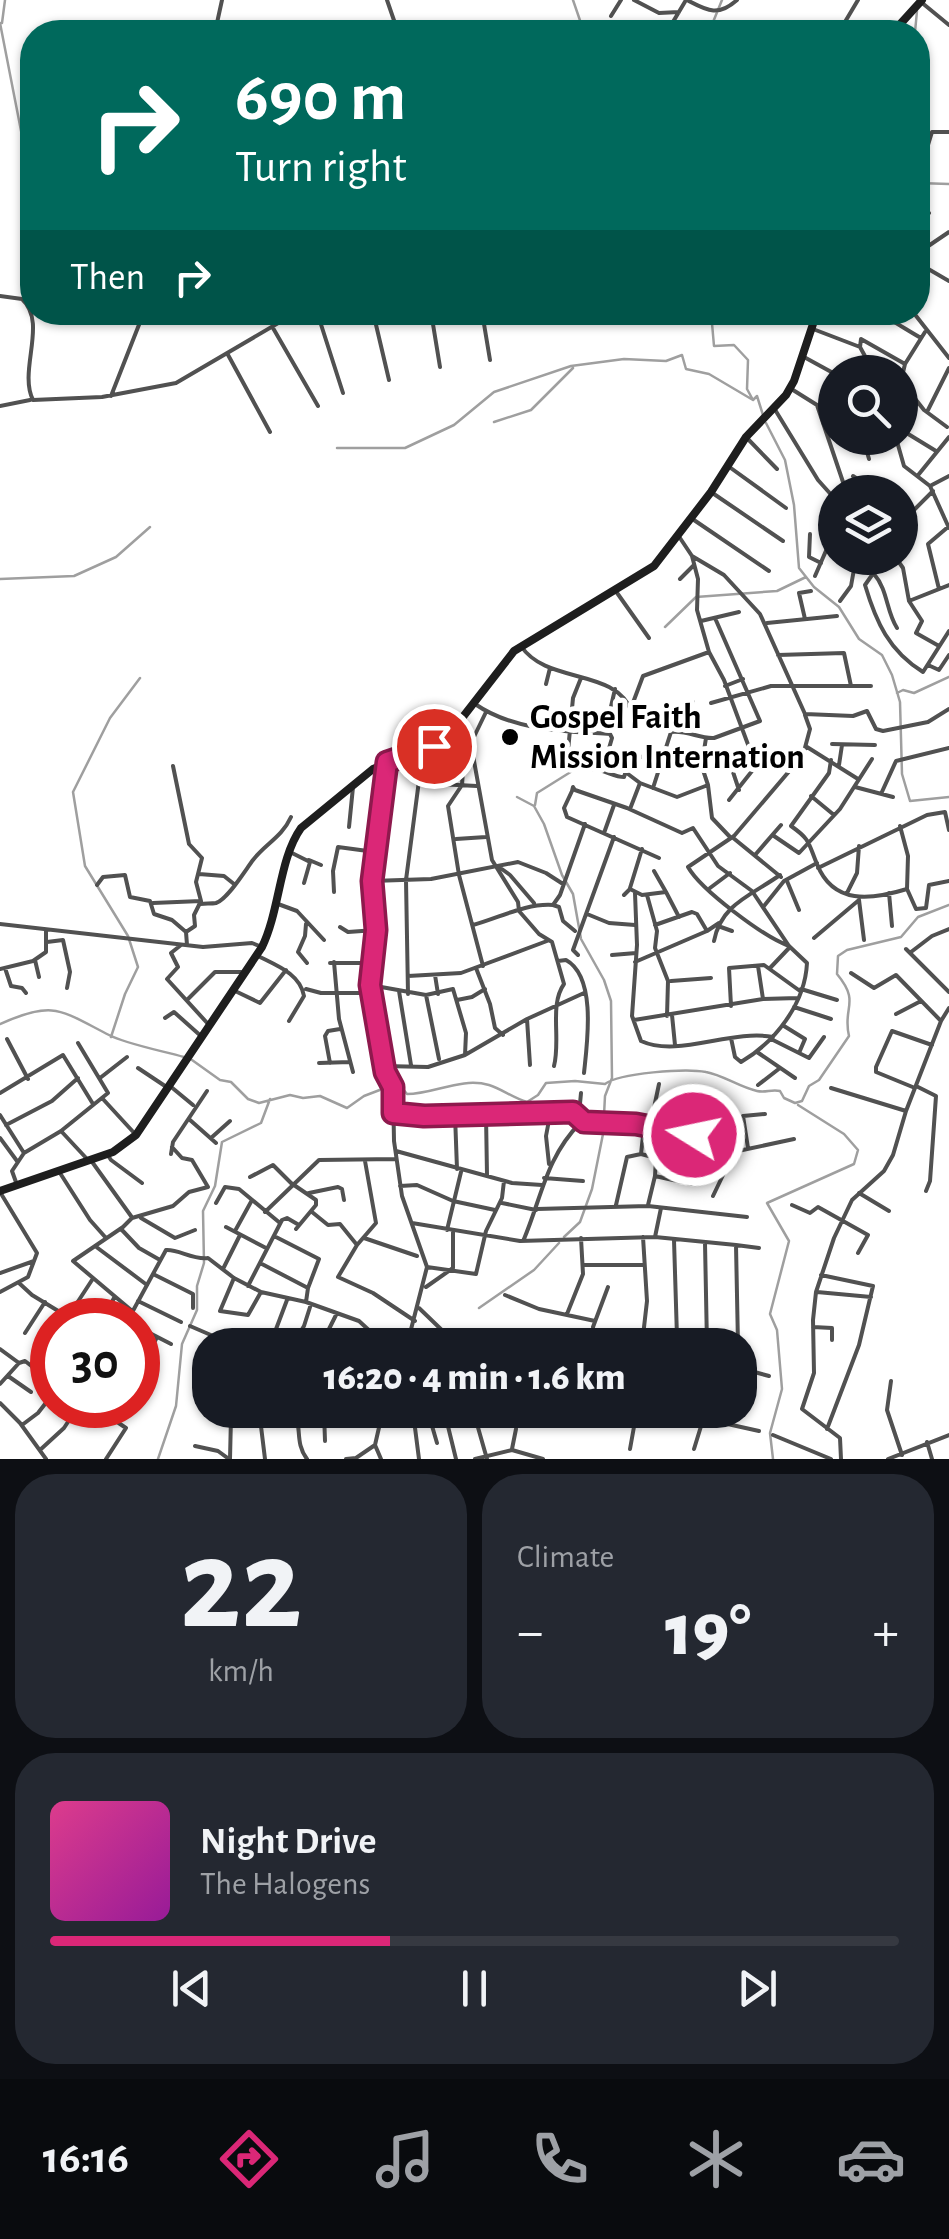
<!DOCTYPE html>
<html lang="en">
<head>
<meta charset="utf-8">
<style>
  :root { --surface:#171b24; --page:#242831; --text:#f1f3f6; --muted:#9ea1a6; --line:#363941; --accent:#db2777 }
  body { margin:0; font-family:"Alegreya Sans",sans-serif; background:var(--page); color:var(--text); height:100vh; display:flex; flex-direction:column; font-size:38px; white-space:nowrap }
  * { box-sizing:border-box; margin:0 }
  p { font-size:32px; color:var(--muted) }
  .icon { flex:none; width:55px; height:55px; fill:none; stroke:currentColor; stroke-width:2; stroke-linecap:round; stroke-linejoin:round }
  .map { position:relative; height:1459px; overflow:hidden }
  .panel { display:flex; flex-direction:column; gap:15px; padding:15px; background:#0d0f14; flex:1 }
  .panel>* { flex:none }
  .banner { position:absolute; left:20px; top:20px; width:910px; height:305px; border-radius:40px; box-shadow:0 2px 8px #0004; background:#00695c; color:#fff; overflow:hidden }
  .buttons { position:absolute; left:818px; top:355px; display:grid; gap:20px }
  .buttons a { display:grid; place-items:center; width:100px; height:100px; border-radius:50%; background:var(--surface); box-shadow:0 2px 8px #0004; font-size:50px }
  .speed { position:absolute; left:30px; top:1298px; display:flex; gap:20px; font-size:50px; font-weight:700; text-align:center }
  .speed>* { display:grid; place-content:center; width:130px; height:130px; border-radius:50%; background:var(--surface); box-shadow:0 2px 8px #0004; line-height:1 }
  .speed .limit { border:15px solid #d22; background:#fff; color:#111 }
  .pin { position:absolute; display:grid; place-items:center; width:85px; height:85px; color:#fff; margin:-42px; border:5px solid #fff; border-radius:50%; box-shadow:0 2px 10px #0007 }
  .me { position:absolute; width:110px; margin:-55px; rotate:280deg; stroke-linejoin:round; filter:drop-shadow(0 0 8px #0008) }
  .turn { display:flex; align-items:center; gap:35px; height:210px; padding:0 50px; font-size:45px }
  .turn .icon { width:130px; height:130px; stroke-width:2.5 }
  .turn b { display:block; font-size:70px; line-height:85px }
  .then { display:flex; align-items:center; height:95px; padding:0 50px; background:#0003; gap:20px; font-size:38px }
  .big { font-size:75px; font-weight:800; line-height:1.1 }
  .panel .tile { flex:1; display:flex; flex-direction:column; justify-content:center; gap:15px; min-width:0; padding:0 35px; border-radius:40px; background:var(--page) }
  .panel .dial { align-items:center; gap:0 }
  .dial b { font-size:130px; line-height:1 }
  .song { display:flex; align-items:center; gap:30px }
  .cover { width:120px; height:120px; border-radius:15px; background:linear-gradient(135deg,hsl(330 70% 55%),hsl(300 70% 35%)) }
  .played { height:10px; border-radius:5px; background:linear-gradient(90deg,var(--accent) 40%,var(--line) 40%) }
  .keys { display:flex; justify-content:space-around; direction:ltr }
  .heat { display:flex; justify-content:space-between; align-items:center; font-size:55px; direction:ltr }
  .panel .tiles { flex:1; display:grid; gap:15px; grid-template-columns:1fr 1fr }
  .tile:last-child { grid-column:span 2 }
  .trip { position:absolute; left:192px; top:1328px; width:565px; height:100px; border-radius:40px; background:var(--surface); box-shadow:0 2px 8px #0004; font-weight:800; line-height:100px; text-align:center }
  .tab-bar { display:flex; height:160px; justify-content:space-around; align-items:center; background:#090b0e; color:var(--muted) }
  .tab-bar .icon { width:70px; height:70px }
  .tab-bar .on { color:var(--accent) }
  .tab-bar b { font-size:45px; color:var(--text) }
  .map>svg:first-child { display:block }
  .lines { fill:none; stroke-linecap:round; stroke-linejoin:round }
  .stream { stroke:#9f9f9f; stroke-width:2.5 }
  .minor { stroke:#515151; stroke-width:4 }
  .secondary { stroke:#1e1e1e; stroke-width:8 }
  .route-casing { stroke:#8e194d; stroke-width:25 }
  .route { stroke:#db2777; stroke-width:18 }
  .poi-dot { fill:#000; stroke:#fff; stroke-width:4 }
  .labels { text-anchor:middle; dominant-baseline:central; stroke-width:10; stroke-linejoin:round; paint-order:stroke }
  .poi-label { font-size:35px; font-weight:bold; fill:#000; stroke:#fff; text-anchor:start }
</style>
</head>
<body>
<div class="map">
<svg width="949" height="1459" viewBox="0 0 949 1459">
  <rect width="100%" height="100%" fill="#fff"/>
  <g class="lines">
    <path class="stream" d="M573 0 584 32
      M0 23 32 187
      M2 23 5 0
      M709 32 722 0
      M915 32 917 11
      M918 77V92
      M918 183 949 184
      M711 312 714 346 734 345 748 360 747 389 753 400 757 396 763 415
      M494 422 531 410 573 368
      M766 423 785 460 794 505 799 568 814 587 839 607 859 639 882 655 892 675 900 702 902 774 910 801 949 797
      M337 448H405L454 425 494 392 571 366 624 359 666 361 682 355 686 369 709 374 753 400
      M0 579 74 576 116 557 150 527
      M665 627 696 597 777 591 806 577
      M897 693 903 690 914 693 949 677
      M517 797 534 806 544 824 562 875 573 894 581 939 604 980 611 1001 612 1078 605 1096 603 1134 592 1189 580 1222 564 1237
      M535 805 537 793 577 768 590 754
      M0 1024C54 1000 60 1010 109 1035 126 1044 163 1051 184 1057
      M111 1037 125 994 138 967 128 936 85 866 73 792 110 718 140 678
      M192 1060 220 1080 231 1082 248 1099 259 1103 290 1095 303 1098 320 1096 347 1108 364 1096 398 1083 407 1094C434 1094 461 1077 489 1085 502 1089 513 1098 527 1102L538 1095 546 1083 575 1081 605 1084C619 1073 686 1068 706 1072 723 1075 739 1087 757 1091 766 1093 771 1089 780 1091L784 1098 795 1103 802 1101 809 1086 819 1080 849 1036C842 1007 861 1003 837 974L838 956 847 950 901 937 918 917 949 905
      M479 1308 534 1270 559 1243
      M158 1459 176 1406 182 1344 197 1310V1286L204 1263 203 1211 215 1186 222 1142 261 1123 270 1099
      M773 1459 770 1433 782 1389 777 1330 770 1314 789 1241 767 1203 854 1164 858 1150 844 1134 798 1105"/>
    <path class="minor" d="M387 0 398 32
      M634 0 659 13 679 12
      M687 0C708 11 718 17 737 0
      M921 2 949 25
      M611 16 621 0
      M215 32 222 0
      M667 32 686 0
      M839 32 858 0
      M924 158 932 132H949
      M918 218 929 213
      M918 253 949 232
      M918 263 949 281
      M0 296 22 299C48 323 18 370 33 400L102 397 176 383 297 312
      M317 312 343 393
      M373 312 389 380
      M431 312 440 367
      M482 312 490 360
      M846 312 860 316 863 312
      M875 312C891 319 905 329 921 338
      M913 312 949 358
      M273 328 318 406
      M813 329 860 347 872 369 871 372
      M925 332 905 364 901 381 924 410 947 427
      M860 347 861 339 905 364
      M227 353 270 432
      M804 357 835 374
      M793 390 817 405 843 482
      M111 396 144 312
      M0 406 30 400
      M774 408 818 480 835 499
      M927 412 949 368
      M900 429 936 451
      M746 437 777 469
      M863 438 869 459
      M896 438 904 466 930 486 949 528
      M728 466 786 508
      M919 474 949 437
      M853 476 877 492
      M930 486 949 476
      M711 492 783 541
      M691 518 769 571
      M900 531 911 513 933 491
      M810 534 809 557 821 563
      M678 535 692 556 724 575 760 614 805 714 853 716 867 711 876 729 883 731 928 722 949 709
      M692 556 698 579 697 610 709 652 724 680 756 766 729 800
      M884 558 865 585C876 622 889 651 923 672L949 631
      M896 558 903 568 909 601 922 621 916 633 939 646
      M874 574C888 590 886 611 897 628
      M815 576 835 530
      M680 579 694 565
      M939 589 928 544 948 527
      M615 590 649 638
      M840 601 851 586 856 558
      M909 601 949 585
      M805 619 799 593 811 591
      M701 621 739 612
      M767 623 837 616
      M521 646C547 685 615 667 632 712L658 720 671 732C687 730 700 739 714 738L760 721 715 618
      M778 655 844 653 851 686
      M928 665 939 670 949 655
      M546 684 550 668
      M725 686 743 679
      M711 703 771 686H871
      M475 704C514 731 565 731 610 734L612 738 603 769
      M631 708 643 676 709 652
      M658 720 664 709 693 702
      M605 733 615 689
      M450 736 467 742 472 750 492 860 518 902 519 911 539 934 552 942 564 984C549 1005 561 1039 554 1066
      M471 743 486 712
      M832 744 875 745
      M807 747 858 779
      M568 751 573 698 581 678
      M471 752 463 770 462 785 448 806 459 875 483 966
      M831 760 829 773 791 826C811 840 808 843 817 864 833 905 871 900 907 889
      M702 763 706 738
      M839 765 842 745
      M173 766 189 844 202 858 196 882 201 901 194 915 195 926 186 932 187 945
      M684 766 701 764 708 785 712 818 731 838
      M386 767 372 881 376 930 370 993 384 1066 393 1087 394 1141 402 1196 427 1267 407 1345
      M591 769C603 769 614 777 624 777L625 774
      M418 783 477 786
      M640 783 620 768 630 754 662 762
      M855 787 893 797
      M653 788 671 732
      M739 790 730 763 749 755
      M572 791 573 787 575 790 627 808 682 833 693 828 718 866 752 891 789 946 807 963C805 1004 775 1042 741 1062L735 1057 731 1038
      M572 791 564 808 567 817 659 858
      M881 794 896 761 949 748
      M811 796 834 815
      M630 809 640 783 677 797 708 785
      M900 826 908 856 907 889 916 909 926 908 929 885 949 881
      M349 827 353 787
      M604 833 614 805
      M774 836 799 853 840 809 872 759
      M732 837 781 877
      M456 839 486 837
      M290 852 310 862 304 883
      M755 855 781 825
      M309 860 321 865
      M499 867 510 875 534 903
      M818 868 927 815 945 812 949 830
      M654 871 666 892
      M199 874 224 876 234 884
      M372 881 431 879 518 862 546 873 563 884
      M787 881 799 910
      M97 885 103 877 125 875 130 897 150 901 154 914 172 920 186 932
      M630 888 642 849
      M710 888 730 873
      M334 892 333 871 338 847 375 852
      M635 893 637 945 632 1016 641 1041C678 1058 731 1029 773 1037
      M847 893 857 873 859 846
      M889 893 892 926
      M624 895 630 889 642 895 666 892 679 917
      M647 895 657 931 655 948 668 981 667 1016
      M859 900 864 940
      M153 903 201 901
      M200 904C205 903 211 904 216 903 228 899 246 869 253 860 265 844 282 837 291 817
      M278 904 297 911 324 940
      M553 905 559 907 563 921 575 931
      M764 906 784 881 817 863
      M587 914 609 923 635 925
      M0 924 203 947 252 943 262 947
      M306 924 305 936 298 952 307 963
      M473 925C499 918 526 903 553 905L560 895 585 824
      M655 925 692 912 697 914 707 931 719 923
      M718 926 732 931
      M340 927 348 932 376 930
      M814 938 859 900
      M714 941C721 904 752 895 780 875
      M47 942 63 940 70 972 67 988
      M181 945 171 953 178 967 167 979 209 1025
      M789 946C764 937 701 890 688 867L734 836 803 755 810 729 805 715
      M906 949 949 992
      M911 952 932 936 949 929
      M256 955C275 965 300 973 304 996L289 1021
      M578 955 573 950 614 837
      M612 955 636 953
      M35 960 39 977
      M558 961 566 960C597 977 587 1044 584 1073
      M334 962 339 1019 353 1072
      M635 962 707 931
      M330 963H371
      M758 966 763 999 798 998
      M5 968 11 986 22 988 26 993
      M476 968 490 1004 495 1028 503 1035
      M770 968 790 947
      M0 969 33 961 46 952V930
      M851 973 874 988 896 975 941 1021
      M435 975 438 994
      M408 976 461 973 547 941
      M671 981 711 978
      M370 985 426 995 453 989 466 1033 465 1055
      M306 989 321 993H370
      M801 989 837 1000
      M233 990 260 1003 286 970
      M399 991 411 1065
      M408 994 406 880 423 750
      M426 995 439 1059
      M188 999 215 972H241
      M457 1000 472 997 485 989
      M731 1006 729 968 764 965 800 991
      M794 1007 831 1019
      M896 1014 921 1001
      M672 1015 675 1045
      M165 1018 174 1012 202 1037
      M527 1019 530 1065
      M634 1020 763 999
      M784 1026 805 1039 799 1053
      M7 1039 28 1079
      M771 1039 809 1058 824 1037
      M757 1052 795 1078
      M319 1063 350 1062
      M330 1063 325 1036 328 1031 340 1029
      M384 1066 428 1067 465 1055 527 1019 584 993
      M138 1068 168 1088
      M100 1078 127 1057
      M758 1085 780 1068
      M170 1086 193 1105
      M916 1086 936 1096 930 1181 926 1191
      M831 1088 906 1111
      M915 1088 876 1072V1067L892 1031 932 1045
      M0 1093 63 1055 93 1104
      M102 1098 136 1135
      M393 1113 424 1116 573 1113 583 1121
      M579 1114 581 1093
      M0 1115 24 1153
      M455 1115 457 1169
      M486 1115 487 1175
      M190 1120 216 1143
      M6 1125 52 1101 78 1078
      M644 1127 641 1154 656 1158 655 1176 691 1184 697 1178 713 1140
      M650 1127 659 1084
      M61 1131 88 1160
      M0 1138 17 1161
      M211 1138 230 1121
      M748 1148 743 1116 765 1114
      M396 1151 512 1183 542 1185
      M107 1154 111 1160 142 1183
      M171 1154 173 1142 207 1091
      M90 1159 131 1216
      M683 1160 694 1135
      M365 1161 376 1223 357 1245 338 1277 373 1293 415 1321
      M549 1164 546 1136 550 1115
      M60 1173 90 1220 106 1238
      M250 1177 273 1165 291 1183 316 1200V1205L296 1229
      M544 1178 583 1181
      M17 1185 12 1171 24 1153 61 1131 108 1093 78 1043
      M400 1186 417 1185 453 1201 495 1210
      M0 1192 37 1253 28 1277 0 1292
      M309 1193 338 1187 342 1189 344 1200
      M859 1193 889 1211
      M713 1196 735 1150
      M216 1203 225 1187 239 1189 280 1223
      M502 1203 536 1210
      M616 1205 627 1157 641 1154
      M648 1205 655 1176
      M792 1205 810 1213 818 1207 868 1235 858 1253
      M537 1209 648 1206 747 1217
      M265 1212 319 1160 396 1159
      M312 1212 328 1225 340 1224 357 1245
      M141 1218 175 1238 195 1230
      M412 1223 520 1241 655 1237 736 1245 738 1345
      M226 1227 266 1248
      M121 1229 139 1248 160 1260
      M447 1230 461 1172
      M235 1231 252 1200
      M274 1236 319 1259 308 1288 306 1302
      M643 1237 647 1301 643 1336
      M655 1237 661 1208
      M364 1238 417 1256
      M524 1239C542 1196 546 1158 580 1123L636 1124 687 1132 738 1151 794 1139
      M705 1243 707 1345
      M736 1245 759 1248
      M95 1246 147 1285
      M260 1263 308 1288
      M584 1265H644
      M427 1267 476 1274 486 1231 502 1198 504 1181
      M223 1269 240 1235
      M0 1273 34 1261
      M153 1274 193 1294V1308
      M821 1275 873 1286 859 1345 827 1429
      M19 1283 32 1295 73 1320
      M248 1286 282 1220 287 1218 299 1225
      M426 1287 453 1268V1232
      M817 1292 871 1297
      M505 1295 539 1309 595 1321
      M138 1301 181 1322
      M77 1303 92 1280
      M419 1308 448 1336 477 1345
      M131 1310 73 1261 123 1227 132 1218 173 1206 189 1192 208 1187 192 1160 182 1158 172 1147
      M220 1311 248 1315 261 1292
      M220 1311 234 1278
      M567 1314 583 1274 581 1238
      M103 1319 114 1298
      M128 1320 166 1250C179 1249 192 1260 208 1258L234 1278 261 1292 306 1302 359 1321 385 1345
      M190 1326 234 1345
      M138 1327 171 1344
      M813 1327 832 1328V1340
      M25 1333 45 1302
      M323 1341 337 1313
      M673 1342 677 1337 674 1240
      M270 1345 287 1300
      M292 1345 304 1326 311 1304
      M357 1345 370 1330
      M533 1345 556 1344 557 1337C599 1332 643 1335 684 1345
      M595 1345 593 1327 608 1287
      M0 1349 19 1363 25 1361 52 1382
      M32 1367 52 1341
      M205 1367 210 1369
      M740 1368 769 1376
      M138 1374 157 1337
      M8 1376 31 1392
      M891 1381 887 1410 902 1455
      M0 1384 19 1363
      M0 1403 20 1423 46 1459
      M92 1405 126 1428 106 1459
      M259 1410 265 1459
      M293 1410C303 1426 294 1442 307 1459
      M321 1410 381 1411
      M444 1410 456 1459
      M481 1410 477 1424 487 1459
      M706 1410 723 1423 759 1431
      M607 1411 608 1410
      M324 1412 325 1441
      M546 1412 579 1411 585 1417
      M120 1418 127 1405
      M430 1419 437 1443
      M414 1420 419 1459
      M381 1422 445 1417
      M22 1425 38 1413 52 1395
      M773 1435 831 1459
      M927 1442 932 1459
      M375 1445 381 1459
      M195 1446 218 1451 229 1459
      M512 1449 516 1429
      M630 1449 637 1410
      M694 1449 706 1410
      M40 1450 64 1428 79 1405
      M230 1459 231 1417 262 1416
      M346 1459 356 1458 375 1445 383 1410
      M475 1459 512 1450 543 1459
      M841 1459 840 1438 802 1409 814 1373 813 1320 816 1292 834 1238 852 1200 884 1171 893 1155 906 1111 941 1021 949 1008
      M888 1459 949 1435"/>
    <path class="secondary" d="M893 32 922 0
      M0 1191 113 1152 136 1135 262 947C280 910 279 859 301 828L373 769 445 740 514 651 654 566 711 492 746 437 786 395 794 381 817 312"/>
  </g>
  <g class="lines">
    <defs>
      <path id="route" d="M434 746 387 762 372 881 376 930 370 985 385 1072 393 1087V1113L424 1116 573 1112 584 1122 636 1124 694 1135"/>
    </defs>
    <use href="#route" class="route-casing"/>
    <use href="#route" class="route"/>
  </g>
  <circle class="poi-dot" cx="510" cy="737" r="10"/>
  <g class="labels">
    <g class="poi-label">
      <text x="530" y="717">Gospel Faith<tspan x="530" dy="40">Mission Internation</tspan></text>
    </g>
  </g>
</svg>
<div class="buttons">
<a><svg class="icon" aria-label="search" viewBox="0 0 24 24"><circle cx="10" cy="10" r="6"/><path d="M15 15l6 6"/></svg></a>
<a><svg class="icon" aria-label="layers" viewBox="0 0 24 24"><path d="M12 4l9 5-9 5-9-5zM3 14l9 5 9-5"/></svg></a>
</div>
<div class="speed"><div class="limit">30</div></div>
<div class="pin" style="left:434px;top:746px;background:#d93025"><svg class="icon" aria-label="arrive" viewBox="0 0 24 24"><path d="M6 21V4h12l-3 4 3 4H6"/></svg></div>
<svg class="me" style="left:694px;top:1135px" viewBox="-20 -20 40 40"><circle r="17" fill="#db2777" stroke="#fff" stroke-width="3"/><path d="M0-11L8 9 0 5-8 9z" fill="#fff"/></svg>
<div class="trip">16:20 · 4 min · 1.6 km</div>
<div class="banner">
<div class="turn"><svg class="icon" aria-label="right" viewBox="0 0 24 24"><path d="M7 20v-9h11M14 6l5 5-5 5"/></svg><div><b>690 m</b>Turn right</div></div>
<div class="then">Then<svg class="icon" aria-label="right" viewBox="0 0 24 24"><path d="M7 20v-9h11M14 6l5 5-5 5"/></svg></div>
</div>
</div>
<section class="panel">
<div class="tiles">
<div class="tile dial"><b>22</b><p>km/h</p></div>
<div class="tile"><p>Climate</p>
<div class="heat"><a>−</a><b class="big">19°</b><a>+</a></div>
</div>
<div class="tile">
<div class="song"><i class="cover"></i><div><b>Night Drive</b><p>The Halogens</p></div></div>
<div class="played"></div>
<div class="keys"><svg class="icon" aria-label="previous" viewBox="0 0 24 24"><path d="M18 5L8 12l10 7zM5 5v14"/></svg><svg class="icon" aria-label="pause" viewBox="0 0 24 24"><path d="M8 5v14M16 5v14"/></svg><svg class="icon" aria-label="next" viewBox="0 0 24 24"><path d="M6 5l10 7-10 7zM19 5v14"/></svg></div>
</div>
</div>
</section>
<nav class="tab-bar">
<b>16:16</b>
<svg class="icon on" aria-label="directions" viewBox="0 0 24 24"><path d="M12 3l9 9-9 9-9-9zM9 14v-3h6M13 9l2 2-2 2"/></svg>
<svg class="icon" aria-label="music" viewBox="0 0 24 24"><path d="M9 18V5l10-2v13"/><circle cx="6" cy="18" r="3"/><circle cx="16" cy="16" r="3"/></svg>
<svg class="icon" aria-label="phone" viewBox="0 0 24 24"><path d="M5 4h4l2 5-3 2q2 4 5 5l2-3 5 2v4C11 20 4 13 5 4z"/></svg>
<svg class="icon" aria-label="climate" viewBox="0 0 24 24"><path d="M12 3v18M4 7l16 10M4 17L20 7"/></svg>
<svg class="icon" aria-label="car" viewBox="0 0 24 24"><path d="M5 17H2v-5l4-1 3-4h7l3 4 3 1v5h-3M9 17h6M6 11h13"/><circle cx="7" cy="17" r="2"/><circle cx="17" cy="17" r="2"/></svg>
</nav>
</body>
</html>
